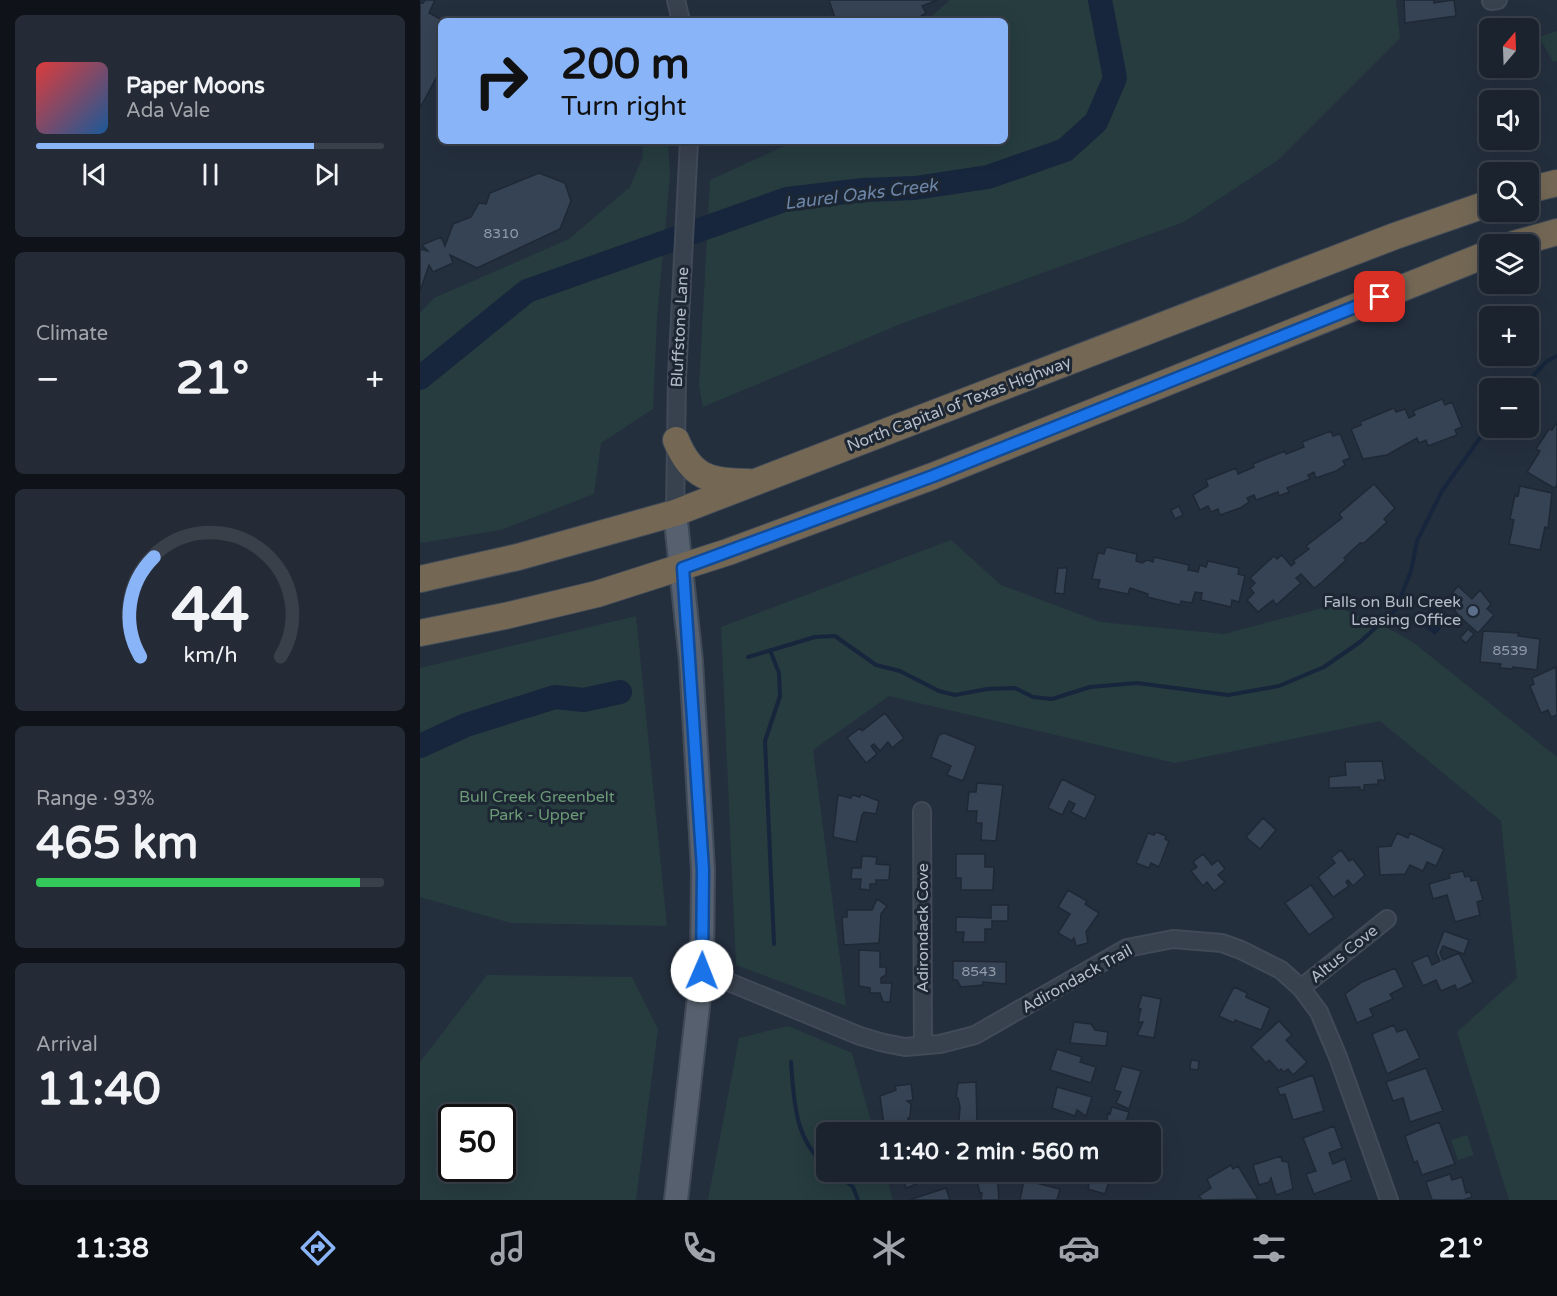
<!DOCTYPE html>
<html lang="en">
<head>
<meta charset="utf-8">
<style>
  :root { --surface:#1b232e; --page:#242b36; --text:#f1f3f6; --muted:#a0a4aa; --line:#39404a; --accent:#8ab4f8 }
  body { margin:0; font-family:"Varela Round",sans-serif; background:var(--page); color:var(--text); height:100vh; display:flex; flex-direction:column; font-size:22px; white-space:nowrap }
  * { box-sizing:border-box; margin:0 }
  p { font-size:20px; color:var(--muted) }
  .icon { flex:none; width:33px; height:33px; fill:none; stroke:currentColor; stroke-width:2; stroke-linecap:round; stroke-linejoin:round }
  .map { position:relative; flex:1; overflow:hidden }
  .side { display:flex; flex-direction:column; gap:15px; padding:15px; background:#0f1319; width:420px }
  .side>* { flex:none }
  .banner { position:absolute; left:18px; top:18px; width:570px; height:126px; border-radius:9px; box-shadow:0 6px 24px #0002,0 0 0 2px var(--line); background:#8ab4f8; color:#111; overflow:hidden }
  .needle { width:39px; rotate:19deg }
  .fabs { position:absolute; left:1059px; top:18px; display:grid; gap:12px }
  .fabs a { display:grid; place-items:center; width:60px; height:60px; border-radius:9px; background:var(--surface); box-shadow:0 6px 24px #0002,0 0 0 2px var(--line); font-size:30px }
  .speed { position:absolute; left:18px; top:1104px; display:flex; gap:12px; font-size:30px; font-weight:700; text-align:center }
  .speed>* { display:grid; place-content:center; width:78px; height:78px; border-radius:50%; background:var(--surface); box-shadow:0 6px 24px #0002,0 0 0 2px var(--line); line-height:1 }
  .speed .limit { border:3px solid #111; border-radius:9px; background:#fff; color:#111 }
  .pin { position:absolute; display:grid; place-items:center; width:51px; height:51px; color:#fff; margin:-26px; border-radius:12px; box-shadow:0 3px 9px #0006 }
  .me { position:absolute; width:66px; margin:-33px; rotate:1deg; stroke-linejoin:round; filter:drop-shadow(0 0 4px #0008) }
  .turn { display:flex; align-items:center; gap:21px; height:126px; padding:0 24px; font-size:27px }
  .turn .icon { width:78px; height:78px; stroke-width:2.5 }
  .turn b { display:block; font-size:42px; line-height:51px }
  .big { font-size:45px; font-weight:700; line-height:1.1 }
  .side .tile { flex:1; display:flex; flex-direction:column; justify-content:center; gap:9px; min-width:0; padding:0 21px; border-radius:9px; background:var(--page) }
  .side .dial { align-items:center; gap:0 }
  .dial svg { height:156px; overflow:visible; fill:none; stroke:var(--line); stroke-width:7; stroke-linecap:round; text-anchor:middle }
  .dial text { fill:var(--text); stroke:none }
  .song { display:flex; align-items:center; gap:18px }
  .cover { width:72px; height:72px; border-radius:9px; background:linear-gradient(135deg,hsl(0 70% 55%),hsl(210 70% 35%)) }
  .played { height:6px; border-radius:3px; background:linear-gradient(90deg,var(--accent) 80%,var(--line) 80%) }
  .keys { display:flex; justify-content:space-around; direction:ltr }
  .heat { display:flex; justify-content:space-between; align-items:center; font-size:33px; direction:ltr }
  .charge { height:9px; border-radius:4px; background:linear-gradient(90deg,#34c759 93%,var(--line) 0) }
  .trip { position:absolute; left:396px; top:1122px; width:345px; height:60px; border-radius:9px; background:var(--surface); box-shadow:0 6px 24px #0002,0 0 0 2px var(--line); font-weight:700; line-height:60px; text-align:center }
  .tabs { display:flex; height:96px; justify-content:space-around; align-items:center; background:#0b0e12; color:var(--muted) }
  .tabs .icon { width:42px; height:42px }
  .tabs .current { color:var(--accent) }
  .tabs b { font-size:27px; color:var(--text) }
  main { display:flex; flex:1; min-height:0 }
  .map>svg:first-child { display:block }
  .green { fill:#263c3f; fill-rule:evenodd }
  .water { fill:#17263c }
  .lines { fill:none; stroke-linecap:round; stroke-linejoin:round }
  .stream { stroke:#17263c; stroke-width:4 }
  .river { stroke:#17263c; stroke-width:24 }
  .building { fill:#364354; stroke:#1f2835; stroke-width:1.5 }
  .minor-casing { stroke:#414a57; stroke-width:20 }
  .major-casing { stroke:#414a57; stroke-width:26 }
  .highway-casing { stroke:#434c59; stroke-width:28 }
  .minor { stroke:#38414e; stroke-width:16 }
  .major { stroke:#56606e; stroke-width:22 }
  .highway { stroke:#746855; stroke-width:26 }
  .route-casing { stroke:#114b97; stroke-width:15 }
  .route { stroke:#1a73e8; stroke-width:10 }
  .service-dot { fill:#5c6f8a; stroke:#1d2633; stroke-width:2 }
  .labels { text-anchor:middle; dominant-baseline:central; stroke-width:6; stroke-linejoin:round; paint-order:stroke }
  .number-label { font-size:14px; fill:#929caa }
  .street-label { font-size:16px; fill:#b4bcc9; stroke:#1d2633 }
  .poi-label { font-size:16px; fill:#b4bcc9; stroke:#1d2633; text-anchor:end }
  .park-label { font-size:16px; fill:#6b9a76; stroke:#1d2633 }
  .water-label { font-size:18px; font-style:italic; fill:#6d86a8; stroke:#1d2633 }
</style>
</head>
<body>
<main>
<section class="side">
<div class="tile">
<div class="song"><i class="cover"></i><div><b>Paper Moons</b><p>Ada Vale</p></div></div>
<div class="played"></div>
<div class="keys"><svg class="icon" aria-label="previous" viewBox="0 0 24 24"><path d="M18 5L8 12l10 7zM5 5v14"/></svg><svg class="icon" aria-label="pause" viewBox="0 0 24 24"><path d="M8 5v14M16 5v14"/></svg><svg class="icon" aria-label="next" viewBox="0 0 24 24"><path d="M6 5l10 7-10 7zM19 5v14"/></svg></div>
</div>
<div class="tile"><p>Climate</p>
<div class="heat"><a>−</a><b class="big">21°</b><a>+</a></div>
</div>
<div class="tile dial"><svg viewBox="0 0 100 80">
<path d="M14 69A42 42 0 1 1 86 69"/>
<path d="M14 69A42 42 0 0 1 21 18" stroke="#8ab4f8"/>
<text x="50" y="56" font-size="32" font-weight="700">44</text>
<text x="50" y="72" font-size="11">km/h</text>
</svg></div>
<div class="tile"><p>Range · 93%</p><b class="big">465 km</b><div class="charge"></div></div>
<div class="tile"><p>Arrival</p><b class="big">11:40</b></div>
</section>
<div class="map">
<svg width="1137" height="1200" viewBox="0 0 1137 1200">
  <rect width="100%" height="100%" fill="#242f3e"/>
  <path class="green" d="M530 0H976L980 38 858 160 764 222 483 323 283 407 279 386 290 180 375 141H585V21H516L513 15Z
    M1137 31V61L1133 62 1119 37Z
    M222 141H248L250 176 237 318 233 409 181 443 174 494 81 530 0 543V313L14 298 149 239 210 187 223 156Z
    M531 540 581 585 680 622 804 634 914 605 975 632 994 643 1137 757V1200H1089L1037 1032 1097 978 1081 821 960 721 755 763 469 696 393 750 426 1006 316 965 301 627Z
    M216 616 247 926 91 923 0 897V668Z
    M67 975 212 977 238 1029 216 1200H0V1062ZM32 1118H82V1168H32Z
    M368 1026 432 1053 454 1132H406V1172H465L473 1200H288L319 1038Z
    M1047 1135 1054 1155 1038 1160 1031 1140Z"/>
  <path class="water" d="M1018 602 1024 607 1017 616 1016 625 1021 628 1015 635 999 623Z"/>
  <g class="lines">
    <path class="stream" d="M1102 388 1127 361 1137 356
      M350 650 359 673 360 696 345 741 354 944
      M328 657 395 637 415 636 456 665 480 671 519 691 535 695 567 689 595 688 613 697 632 699 670 687 717 683 808 695 859 686 904 667 940 642 976 609 991 571 997 541 1022 491 1070 424
      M371 1062C374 1099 374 1140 406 1165
      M414 1172 433 1187 438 1200"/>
    <path class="river" d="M0 378 107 291 367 199 443 190 495 188 568 177 645 150 676 122 695 78 680 0
      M0 746 46 725 135 697 164 700 200 692"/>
  </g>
  <path class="building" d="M5 0H15L9 13 24 21H21V69L0 108V2L3 3Z
    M409 0H518L502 6 506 13 501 16 503 21H416Z
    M984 0H1014V3L1034 0 1036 16 985 23Z
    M119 173 145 183 151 201 140 229 57 268 30 255 33 263 13 272 9 265 0 291V249L8 251 2 245 21 237 25 246 33 224 51 217 59 203 66 204 70 193Z
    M1022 399 1025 405 1032 402 1042 427 1035 430 1037 435 1008 446 1006 440 999 443 997 438 967 455 943 459 931 429 941 425 940 422 974 408 976 412 985 409 989 418 995 415 993 411Z
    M1137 422V485L1134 488 1107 472 1120 451 1116 449 1129 429 1132 430Z
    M911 431 913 436 920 434 930 458 923 461 925 465 916 471 896 478 894 472 888 475 890 479 867 488 869 492 859 496 858 492 836 500 834 495 827 498 829 502 820 508 800 515 798 509 791 512 788 506 780 510 773 495 788 486 786 480 816 468 818 474 834 467 833 464 865 451 866 454 884 447 882 442Z
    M954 484 975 508 964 519 967 522 944 543H940L924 558 926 560 902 582 894 588 881 574 876 578 881 583 856 605 853 600 838 612 827 600 834 593 830 588 835 583 830 578 854 556 857 559 862 555 871 566 875 563 873 561 889 549 886 546 922 518 919 514Z
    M1100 486 1132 493 1128 528 1125 527 1120 550 1089 544 1094 520 1090 519 1091 514 1095 495 1098 496Z
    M759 506 763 515 755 519 751 510Z
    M686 547 717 554 716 561 722 563 727 560 733 562 734 557 769 565 768 570 778 572 780 565 786 567 788 561 819 568 818 574 825 576 819 602 812 600 811 607 781 600 782 593 775 592 772 603 761 601 760 605 727 597 728 594 710 588 708 594 678 588 680 580 672 579 678 553 684 554Z
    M638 568H647L644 594 635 593Z
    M1038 586 1052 599 1060 590 1071 604 1067 609 1074 615 1058 633 1038 615 1034 609 1038 605 1029 597Z
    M1048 629 1054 634 1046 643 1040 638Z
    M1063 631 1099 633 1098 636 1120 639 1117 670 1093 667V669L1080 668 1081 664 1060 662Z
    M1136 667 1137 715 1131 717 1128 710 1121 713 1110 686 1114 684 1112 678Z
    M465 713 484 738 472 748 468 742 460 751 454 744 451 746 457 754 446 763 427 738 440 728 442 731Z
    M524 733 556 746 543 781 527 775 531 766 511 757 519 735Z
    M962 761 965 780H958V784L944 785V790H940V787L909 788V777L926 775 925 762Z
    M642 779 676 796 665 819 651 812 655 804 649 801 642 815 628 808Z
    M557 783 583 785 576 841 561 840 562 823H556L557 811H547L549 792H556Z
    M441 794 459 801 456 814 444 812 442 815 436 842 413 837 418 795 431 798 432 795 440 797Z
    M843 818 856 830 840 849 826 837Z
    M736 832 746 836 745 839 749 841 739 867 731 863 729 868 716 863 728 833 734 835Z
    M977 833 988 838 990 833 1024 849 1016 866 1007 862 1003 871 990 865 985 874 960 875 958 847 971 846Z
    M921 850 929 861 933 859 945 875 933 886 928 880 926 882 929 886 913 897 898 877 915 863 911 858Z
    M536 854H565V867H574L573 890H541V878H536Z
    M783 854 792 865 798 860 805 869 798 875 805 882 794 891 787 882 783 886 771 871 777 867 773 862Z
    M442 856 457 857 456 864 470 865 469 880H456V884H450V890L440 889 441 879H431L432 868H441Z
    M1043 871 1045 877 1050 876 1051 881 1057 880 1063 900 1057 902 1060 915 1035 922 1027 895 1013 899 1009 884 1030 878 1029 874Z
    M891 885 914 917 889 935 865 903Z
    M648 890 667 901 665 904 679 913 666 932 668 943 656 946 654 938 652 941 638 933 650 914 638 907Z
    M457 899 467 906 461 914 459 943 424 945 422 917H427V910H452Z
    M571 905H588V921H572V929H565V942H543L544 932H536V917L571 918Z
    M1024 931 1049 940 1044 954 1023 946 1020 953 1023 960 1039 953 1053 982 1037 990 1035 985 1021 991 1016 980 1003 986 992 962 1008 955 1012 965 1020 961 1016 952Z
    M439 950 460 951V967H466V975L461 978V983H472L470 1002H463L460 993H450V988L439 986Z
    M533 961 586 962V984L563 982V985L541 987 537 980H533Z
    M975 968 984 987 970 994 973 999 950 1009 953 1016 937 1023 925 994 942 982Z
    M814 987 827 993 826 997 850 1008 841 1030 815 1020 814 1023 799 1016Z
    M722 995 741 999 734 1038 717 1035 723 1022H718L721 1009 718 1008Z
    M859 1021 872 1035 866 1040 887 1062 873 1075 868 1069 864 1072 861 1069 859 1071 849 1060 846 1063 831 1047Z
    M654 1022 671 1024 675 1030 688 1032 686 1046 650 1043Z
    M974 1025 977 1032 986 1029 1000 1058 967 1074 952 1034Z
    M637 1049 662 1057 660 1062 676 1067 671 1083 630 1070Z
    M771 1060 779 1061 778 1070 770 1069Z
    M702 1066 721 1071 709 1109 696 1103 701 1092 694 1090Z
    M1006 1068 1023 1111 990 1122 983 1098 973 1101 966 1082Z
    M893 1075 904 1111 873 1120 865 1094 860 1095 857 1088Z
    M556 1082 557 1121H539L540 1107 538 1098H536L538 1083Z
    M491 1084 493 1100 487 1101 491 1104 490 1117 488 1118V1121L464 1124 460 1096 476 1090 475 1086Z
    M637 1087 672 1097 666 1116 657 1110 655 1116 632 1108Z
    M692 1107 709 1112 703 1132H685L688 1113 690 1114Z
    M555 1121 560 1132H540L538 1128Z
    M612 1122 641 1131 640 1132H609Z
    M1019 1122 1035 1164 1002 1175 997 1161 994 1163 985 1136Z
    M914 1126 922 1148 909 1153 913 1164 925 1159 932 1180 894 1194 886 1174 896 1171 883 1138Z
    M500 1128 501 1131 511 1128 512 1132H479Z
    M861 1156 862 1161 868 1162 873 1189 856 1195 851 1178 849 1182 839 1185 833 1165Z
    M811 1165 813 1169 818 1166 838 1199 782 1200 779 1196 791 1188 787 1179Z
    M482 1172H521L522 1174 486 1188Z
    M559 1172H577L579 1200H561L562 1193H560L556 1177H559Z
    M606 1172H647L645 1179 632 1174 631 1178H625Z
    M674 1172H697L694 1182 689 1181 685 1194 668 1189 671 1174Z
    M1030 1174 1032 1180 1042 1177 1046 1193 1050 1192 1052 1197 1043 1200H1012L1006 1182Z
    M604 1180 640 1189 637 1200H600Z
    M526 1188 530 1200H489Z"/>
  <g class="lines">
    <defs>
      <path id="minor" d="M256 0 261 21
        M1071 1 1078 0
        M255 513 257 377 269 141
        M502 811 503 1045
        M282 971 440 1036 464 1043 485 1047 520 1044 555 1035 707 948 753 939 802 943 821 950 861 970 881 988 899 1012 918 1057 969 1200
        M881 988 967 919"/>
      <path id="major" d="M255 513 271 661 283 870 282 971 256 1200"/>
      <path id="highway" d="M1108 190 1137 183
        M1094 244 1137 232
        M256 440C271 477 289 482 328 482
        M0 579 98 557 255 513 975 236 1070 203
        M0 633 85 616 177 594 308 552 513 476 1070 253"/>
    </defs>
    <use href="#minor" class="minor-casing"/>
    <use href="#major" class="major-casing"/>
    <use href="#highway" class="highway-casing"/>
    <use href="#minor" class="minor"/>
    <use href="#major" class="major"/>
    <use href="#highway" class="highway"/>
  </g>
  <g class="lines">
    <defs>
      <path id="route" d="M282 971 283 870 263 568 513 476 960 297"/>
    </defs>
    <use href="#route" class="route-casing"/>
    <use href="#route" class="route"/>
  </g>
  <circle class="service-dot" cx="1053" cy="611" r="6"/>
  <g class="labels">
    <g class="number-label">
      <text x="81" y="233">8310</text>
      <text x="1090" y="650">8539</text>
      <text x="559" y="971">8543</text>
    </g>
    <g class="street-label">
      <text transform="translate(260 327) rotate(-87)">Bluffstone Lane</text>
      <text transform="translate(539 404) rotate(-21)">North Capital of Texas Highway</text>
      <text transform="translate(503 928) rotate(-90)">Adirondack Cove</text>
      <text transform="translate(924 954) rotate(-39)">Altus Cove</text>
      <text transform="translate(657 979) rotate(-29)">Adirondack Trail</text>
    </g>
    <g class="poi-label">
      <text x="1041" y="602">Falls on Bull Creek<tspan x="1041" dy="18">Leasing Office</tspan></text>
    </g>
    <g class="park-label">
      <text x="117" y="797">Bull Creek Greenbelt<tspan x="117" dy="18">Park - Upper</tspan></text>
    </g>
    <g class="water-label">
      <text transform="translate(441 194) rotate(-7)">Laurel Oaks Creek</text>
    </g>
  </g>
</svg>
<div class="fabs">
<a><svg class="needle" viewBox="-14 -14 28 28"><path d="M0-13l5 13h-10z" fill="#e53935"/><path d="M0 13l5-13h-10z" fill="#a0a4aa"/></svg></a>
<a><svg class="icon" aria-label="sound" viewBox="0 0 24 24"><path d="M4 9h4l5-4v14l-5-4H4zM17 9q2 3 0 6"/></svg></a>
<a><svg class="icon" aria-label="search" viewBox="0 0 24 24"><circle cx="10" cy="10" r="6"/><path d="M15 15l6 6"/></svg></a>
<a><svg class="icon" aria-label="layers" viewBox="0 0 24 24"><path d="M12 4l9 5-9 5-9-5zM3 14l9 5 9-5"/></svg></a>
<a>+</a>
<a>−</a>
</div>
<div class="speed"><div class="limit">50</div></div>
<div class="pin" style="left:960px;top:297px;background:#d93025"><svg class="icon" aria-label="arrive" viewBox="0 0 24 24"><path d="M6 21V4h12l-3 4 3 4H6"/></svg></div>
<svg class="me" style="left:282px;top:971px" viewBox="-20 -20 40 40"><circle r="19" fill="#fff"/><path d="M0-13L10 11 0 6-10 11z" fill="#1a73e8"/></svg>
<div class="trip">11:40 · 2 min · 560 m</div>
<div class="banner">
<div class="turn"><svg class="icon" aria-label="right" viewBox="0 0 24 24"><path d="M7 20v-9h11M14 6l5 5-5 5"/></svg><div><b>200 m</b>Turn right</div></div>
</div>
</div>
</main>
<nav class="tabs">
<b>11:38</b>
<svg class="icon current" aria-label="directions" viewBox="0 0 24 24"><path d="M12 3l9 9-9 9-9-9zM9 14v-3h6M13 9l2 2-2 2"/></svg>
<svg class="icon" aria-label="music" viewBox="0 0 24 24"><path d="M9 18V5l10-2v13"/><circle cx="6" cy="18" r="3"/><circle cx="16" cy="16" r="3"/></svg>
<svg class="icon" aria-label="phone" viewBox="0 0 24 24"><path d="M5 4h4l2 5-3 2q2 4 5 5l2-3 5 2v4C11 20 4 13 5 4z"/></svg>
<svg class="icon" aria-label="climate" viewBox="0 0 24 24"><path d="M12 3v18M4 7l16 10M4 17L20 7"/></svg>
<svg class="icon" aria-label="car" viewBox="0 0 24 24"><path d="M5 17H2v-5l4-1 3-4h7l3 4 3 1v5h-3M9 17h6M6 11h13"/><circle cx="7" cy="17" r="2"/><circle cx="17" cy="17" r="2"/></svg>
<svg class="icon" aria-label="filters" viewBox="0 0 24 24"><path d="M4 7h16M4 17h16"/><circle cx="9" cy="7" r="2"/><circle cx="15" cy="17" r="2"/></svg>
<b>21°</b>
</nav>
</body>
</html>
